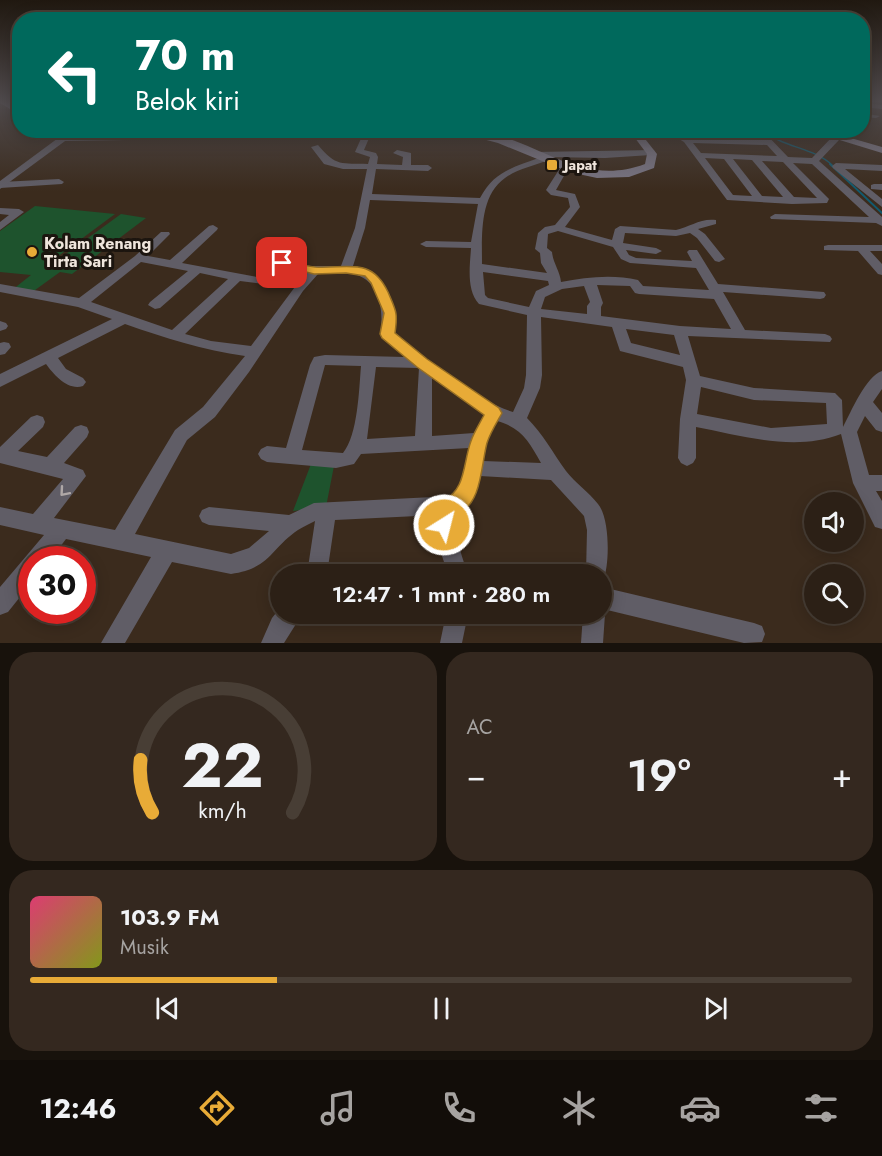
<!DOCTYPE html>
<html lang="id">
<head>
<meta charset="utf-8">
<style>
  :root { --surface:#2c2016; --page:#34281f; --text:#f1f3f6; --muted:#a6a3a1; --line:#483e35; --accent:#e8ab37 }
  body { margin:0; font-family:Jost,sans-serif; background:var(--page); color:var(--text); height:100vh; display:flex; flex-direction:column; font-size:22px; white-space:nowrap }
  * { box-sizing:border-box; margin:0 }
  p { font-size:20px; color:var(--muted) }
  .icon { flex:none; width:33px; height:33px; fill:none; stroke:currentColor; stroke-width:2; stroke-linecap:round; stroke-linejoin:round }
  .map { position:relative; height:643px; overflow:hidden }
  .details { display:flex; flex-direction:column; gap:9px; padding:9px; background:#18120c; flex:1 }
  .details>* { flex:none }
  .banner { position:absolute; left:12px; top:12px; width:858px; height:126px; border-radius:24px; box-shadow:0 3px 15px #0003,0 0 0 2px var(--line); background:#00695c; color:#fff; overflow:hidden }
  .buttons { position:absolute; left:804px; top:492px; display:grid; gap:12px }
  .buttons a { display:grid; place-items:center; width:60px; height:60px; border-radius:50%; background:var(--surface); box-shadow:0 3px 15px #0003,0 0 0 2px var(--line); font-size:30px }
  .speed { position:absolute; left:18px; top:546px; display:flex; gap:12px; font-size:30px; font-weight:700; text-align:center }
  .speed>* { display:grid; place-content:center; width:78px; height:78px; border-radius:50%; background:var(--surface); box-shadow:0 3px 15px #0003,0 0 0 2px var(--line); line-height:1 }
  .speed .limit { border:9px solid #d22; background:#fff; color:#111 }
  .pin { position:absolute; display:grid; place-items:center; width:51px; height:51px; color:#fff; margin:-26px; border-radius:12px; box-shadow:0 3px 9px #0006 }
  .me { position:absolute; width:66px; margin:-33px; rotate:36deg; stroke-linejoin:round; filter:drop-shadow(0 0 4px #0008) }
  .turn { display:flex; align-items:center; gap:21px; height:126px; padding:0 24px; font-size:27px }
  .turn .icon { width:78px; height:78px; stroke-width:2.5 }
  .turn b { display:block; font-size:42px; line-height:51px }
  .big { font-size:45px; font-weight:600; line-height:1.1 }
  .details .card { flex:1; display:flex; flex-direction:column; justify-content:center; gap:9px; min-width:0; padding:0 21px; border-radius:24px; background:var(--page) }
  .details .dial { align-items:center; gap:0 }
  .dial svg { height:156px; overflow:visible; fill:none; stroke:var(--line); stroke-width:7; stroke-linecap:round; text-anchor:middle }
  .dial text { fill:var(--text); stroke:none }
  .song { display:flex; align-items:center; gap:18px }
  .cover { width:72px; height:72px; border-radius:9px; background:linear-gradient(135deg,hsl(340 70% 55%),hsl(70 70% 35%)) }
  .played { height:6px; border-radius:3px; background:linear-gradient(90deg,var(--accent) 30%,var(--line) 30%) }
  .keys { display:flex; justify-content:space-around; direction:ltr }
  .heat { display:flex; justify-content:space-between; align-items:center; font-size:33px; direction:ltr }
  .details .tiles { flex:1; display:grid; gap:9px; grid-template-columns:1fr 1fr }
  .card:last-child { grid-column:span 2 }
  .trip { position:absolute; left:270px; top:564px; width:342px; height:60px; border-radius:30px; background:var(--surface); box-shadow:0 3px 15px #0003,0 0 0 2px var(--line); font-weight:600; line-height:60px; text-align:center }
  .tab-bar { display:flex; height:96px; justify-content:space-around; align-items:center; background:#120d09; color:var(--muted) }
  .tab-bar .icon { width:42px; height:42px }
  .tab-bar .current { color:var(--accent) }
  .tab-bar b { font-size:27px; color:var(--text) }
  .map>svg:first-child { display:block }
  .green { fill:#1e532d }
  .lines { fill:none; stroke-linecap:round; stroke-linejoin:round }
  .stream-far1 { stroke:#125a6f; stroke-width:1.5 }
  .stream { stroke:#125a6f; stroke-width:2 }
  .minor { fill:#605d66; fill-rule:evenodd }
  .tertiary { fill:#605d66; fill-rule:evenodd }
  .secondary { fill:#7b7785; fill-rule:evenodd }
  .oneway { stroke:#afa8a7 }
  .route { fill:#e8ab37; stroke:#976f24; stroke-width:1.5 }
  .poi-dot { fill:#e8ab37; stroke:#1c150f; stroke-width:2 }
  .labels { text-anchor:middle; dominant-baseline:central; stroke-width:6; stroke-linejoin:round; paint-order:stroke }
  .far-poi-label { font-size:14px; font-weight:bold; fill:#efe5dc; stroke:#1c150f; text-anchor:start }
  .poi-label { font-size:16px; font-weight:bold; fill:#efe5dc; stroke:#1c150f; text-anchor:start }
</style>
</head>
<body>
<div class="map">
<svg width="882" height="643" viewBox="0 0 882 643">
  <rect width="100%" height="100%" fill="#3b2b1d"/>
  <path class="green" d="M35 206 115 214 45 266 48 267 121 214 146 218 72 274 60 272 31 293 12 290 31 275 0 272V231Z
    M311 464 334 466 326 507 293 511Z"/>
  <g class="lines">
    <path class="stream-far1" d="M763 130C783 148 813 147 832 165"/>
    <path class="stream" d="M830 164 882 213"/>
    <path class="minor" d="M866 103 882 105V109L863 107 862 105Z
      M862 113 880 116 876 118 862 117Z
      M514 130H523L509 144H503V140Z
      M664 130H675L689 138 762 140 757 134 706 130H762L788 157 812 158 833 136H839V140L819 161 882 217V226L876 223 771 219 770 217 775 214 869 217 812 164 793 163 829 199 827 203 792 204 727 200 684 142ZM693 143 767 145 777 156 701 153ZM705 158 724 159 752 196 733 195ZM733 159 752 160 783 197 762 196ZM762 161 783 162 817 198 794 197Z
      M363 134 370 136 364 150 376 153 378 157 377 164 402 165 403 157 393 153 397 150 411 153V165H428L432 168 428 171 376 169 372 194 480 198C495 170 513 168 541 157L534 156V152L654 150 655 152 651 155 605 158 548 157V160C534 166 517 169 505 178 479 196 482 237 482 264L547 273 541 263 540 253 535 249 538 233 545 227 555 225 570 207 568 198 551 195 546 190 562 165 565 164 569 167 556 190 575 194 580 207 565 227 612 240 615 229 620 226 676 230C690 227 700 218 716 220V224L698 229 705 234 725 259 719 262 715 261 697 238 690 233 676 236 625 233 623 243 656 248 662 251 656 254 626 250 629 255 636 258 692 261 687 252 689 250H697L718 284 824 292 826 295 824 298 820 299 723 292 745 330 825 334 830 336 832 339 830 342 688 336 700 376 754 388 835 393 842 400 843 427C851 412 866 376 882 371V389L873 402 882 413V432L876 430 865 416 857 432 869 475H882V491H876L882 501V529L875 527 853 483 841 434C795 452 743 436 696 427V458L693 463 687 466 681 463 678 458 680 419 686 380 683 367 620 351 612 327 541 317 542 375 540 388 527 418C543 434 553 453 566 471 575 483 589 492 598 504 610 518 610 565 603 581L602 582V574H586L587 530 584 516 551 480 480 476C477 491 473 508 458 514 454 536 461 554 468 574H448L437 541 438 515 335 520 327 574H307L315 521C309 524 303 527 298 530 271 548 270 569 231 574L172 562 125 643H101L151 557 66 539 50 560H32V582L8 612 0 615V587L44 535 0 525V507L33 514 63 479 0 463V447L31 417 37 415 43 417 45 422 43 427 18 451 47 457 75 427 81 425 87 427 89 432 87 437 64 463 83 470 86 476 54 518 115 530 175 430 203 407 245 356C203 350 165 338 125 324L58 358 66 369 83 378 86 382 83 386C68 391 54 375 46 364L0 387V374L112 319 78 307 0 292V284L79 298 135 256 161 232H169L170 234 148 256 170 260 209 226 213 225 218 228 217 230 182 263 257 277 276 261 280 259 311 266H341L355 228 367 169H343L324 164 311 147 318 145C336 167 342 163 368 164L370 157 355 152ZM370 200 478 204 471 242 426 241 420 244 426 247 471 248C470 265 466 290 479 304L527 315 526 375 524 388 513 412C478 402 424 357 394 332 399 303 385 271 353 266L365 228ZM558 231 613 247 621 259 630 263 696 268 709 290 643 286 638 280C613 274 586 277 561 282 560 271 553 263 552 252L547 248 548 234ZM141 262 188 271 150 302 148 305 155 309 160 308 200 273 228 279 172 330 91 302ZM283 267 306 272 251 346 211 341 185 334 240 281 264 284ZM483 272 548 281 549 285 536 291 529 307 488 298 485 295ZM347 273C378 275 385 308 380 334L405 357 325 355 314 357 310 365 286 448 267 446 261 449 258 454 261 459 267 462 336 468 354 464 361 454 469 448 459 489 453 496 314 503 289 515 209 507 202 510 199 516 202 522 209 525 269 531 249 548 231 554 135 534 187 440 215 417 249 372 303 291 318 274ZM597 285 630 286 635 293 639 294 714 299 731 329 680 326 601 316V307L603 303ZM584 286 590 302 587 306V314L541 309 545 297 562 289ZM626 329 674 335 680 355 631 343ZM325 365 361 366C359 389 358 435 343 453L302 450ZM376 367 419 368 415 436 367 439ZM432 378 484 415 474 433 432 436ZM701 387 754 400 826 403 827 424 771 428 697 414ZM497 421C522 428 529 442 541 463L483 461 487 440Z
      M123 136H126V140L64 141 60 139 64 137Z
      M836 163 882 165V171L845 169 882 199V207L833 168 832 166Z
      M59 179 64 182 62 184 0 188 1 182Z
      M874 184H882V190L871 189V185Z
      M0 208 19 209 24 212 0 230V222L9 215 0 214Z
      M828 245H882V251H870L882 264V275L878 274 858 251 824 250V246Z
      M0 321 6 323 8 326 6 329 0 331Z
      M4 342 9 343 11 347 5 354 0 355V343Z
      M602 587 754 623 762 626 765 634 762 642 744 643 603 609 605 614 603 643H581L583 614H602Z
      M280 608V614H305L302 622 296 624 284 643H261L272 618Z
      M446 614H468L462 643H440Z"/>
    <path class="tertiary" d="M69 130H80L0 189V181Z"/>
    <path class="secondary" d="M0 101H8L20 108V115L0 103Z
      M324 130C343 130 363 133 383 133 413 132 445 128 474 131 537 137 578 189 645 164L647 154 629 130H638L657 154 654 168 629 177 597 178 569 172 498 143 475 137 376 139Z
      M807 130H823L882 147V153Z"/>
  </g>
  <defs><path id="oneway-chevron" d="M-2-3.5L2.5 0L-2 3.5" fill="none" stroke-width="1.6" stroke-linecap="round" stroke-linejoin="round" transform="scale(1.5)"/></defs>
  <use class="oneway" href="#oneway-chevron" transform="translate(64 492) rotate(131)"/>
  <linearGradient id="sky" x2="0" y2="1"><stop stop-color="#201810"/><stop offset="0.53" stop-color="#4f4a4c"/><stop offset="1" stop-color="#4f4a4c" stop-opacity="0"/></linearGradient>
  <rect width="882" height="191" fill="url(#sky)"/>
  <path class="route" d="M282 259C293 262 304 266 315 267 347 269 371 256 388 292 396 311 398 312 395 333L427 359 499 408 502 413C497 422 490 433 487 443 481 465 482 505 457 514L451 532 444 534 437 532 435 525 443 500C466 491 463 462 471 441 474 432 480 423 484 415L417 367 382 338 380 334 384 313 371 283 365 276 346 273 314 274 278 265V260Z"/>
  <g class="poi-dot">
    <rect x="546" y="159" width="12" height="12" rx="3"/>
    <circle cx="32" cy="252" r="6"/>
  </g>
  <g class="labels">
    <g class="far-poi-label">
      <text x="564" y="165">Japat</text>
    </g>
    <g class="poi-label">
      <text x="44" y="243">Kolam Renang<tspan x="44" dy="18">Tirta Sari</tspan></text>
    </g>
  </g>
</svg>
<div class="buttons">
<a><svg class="icon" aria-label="sound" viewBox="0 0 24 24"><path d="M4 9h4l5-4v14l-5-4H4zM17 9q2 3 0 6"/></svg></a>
<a><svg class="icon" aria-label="search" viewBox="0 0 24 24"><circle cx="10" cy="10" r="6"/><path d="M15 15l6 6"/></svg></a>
</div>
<div class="speed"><div class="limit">30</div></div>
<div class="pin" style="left:282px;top:263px;background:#d93025"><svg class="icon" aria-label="arrive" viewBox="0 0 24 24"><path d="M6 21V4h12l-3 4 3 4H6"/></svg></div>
<svg class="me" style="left:444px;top:525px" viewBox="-20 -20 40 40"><circle r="17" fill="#e8ab37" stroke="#fff" stroke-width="3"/><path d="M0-11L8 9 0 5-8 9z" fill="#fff"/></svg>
<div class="trip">12:47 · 1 mnt · 280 m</div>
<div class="banner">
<div class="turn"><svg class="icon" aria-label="left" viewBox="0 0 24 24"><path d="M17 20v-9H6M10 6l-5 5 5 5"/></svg><div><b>70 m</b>Belok kiri</div></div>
</div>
</div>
<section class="details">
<div class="tiles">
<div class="card dial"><svg viewBox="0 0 100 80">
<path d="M14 69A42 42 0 1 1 86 69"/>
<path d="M14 69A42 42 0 0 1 8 42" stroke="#e8ab37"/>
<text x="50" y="56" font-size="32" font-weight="700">22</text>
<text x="50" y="72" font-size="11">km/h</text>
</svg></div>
<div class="card"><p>AC</p>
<div class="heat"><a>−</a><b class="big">19°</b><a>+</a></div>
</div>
<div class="card">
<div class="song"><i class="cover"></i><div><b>103.9 FM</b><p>Musik</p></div></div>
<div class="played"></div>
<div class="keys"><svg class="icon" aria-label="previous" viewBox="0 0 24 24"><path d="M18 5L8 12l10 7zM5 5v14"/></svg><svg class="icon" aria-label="pause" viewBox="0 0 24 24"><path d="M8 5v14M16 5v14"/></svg><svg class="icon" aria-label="next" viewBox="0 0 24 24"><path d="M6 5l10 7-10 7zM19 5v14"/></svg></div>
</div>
</div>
</section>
<nav class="tab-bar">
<b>12:46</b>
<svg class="icon current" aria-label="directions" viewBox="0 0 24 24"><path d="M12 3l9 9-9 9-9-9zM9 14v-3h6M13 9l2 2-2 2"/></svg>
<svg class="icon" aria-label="music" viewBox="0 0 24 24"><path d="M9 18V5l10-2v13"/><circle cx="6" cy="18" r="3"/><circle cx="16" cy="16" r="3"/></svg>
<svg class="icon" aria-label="phone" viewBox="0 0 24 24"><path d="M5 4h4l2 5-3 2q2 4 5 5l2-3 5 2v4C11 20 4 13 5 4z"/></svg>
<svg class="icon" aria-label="climate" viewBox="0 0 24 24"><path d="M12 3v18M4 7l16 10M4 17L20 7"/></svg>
<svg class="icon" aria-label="car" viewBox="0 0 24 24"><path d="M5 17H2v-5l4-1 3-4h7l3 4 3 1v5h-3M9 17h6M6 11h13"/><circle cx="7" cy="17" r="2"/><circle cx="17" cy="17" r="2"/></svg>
<svg class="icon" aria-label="filters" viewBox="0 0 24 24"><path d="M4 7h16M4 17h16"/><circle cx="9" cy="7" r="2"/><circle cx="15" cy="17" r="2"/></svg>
</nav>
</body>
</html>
